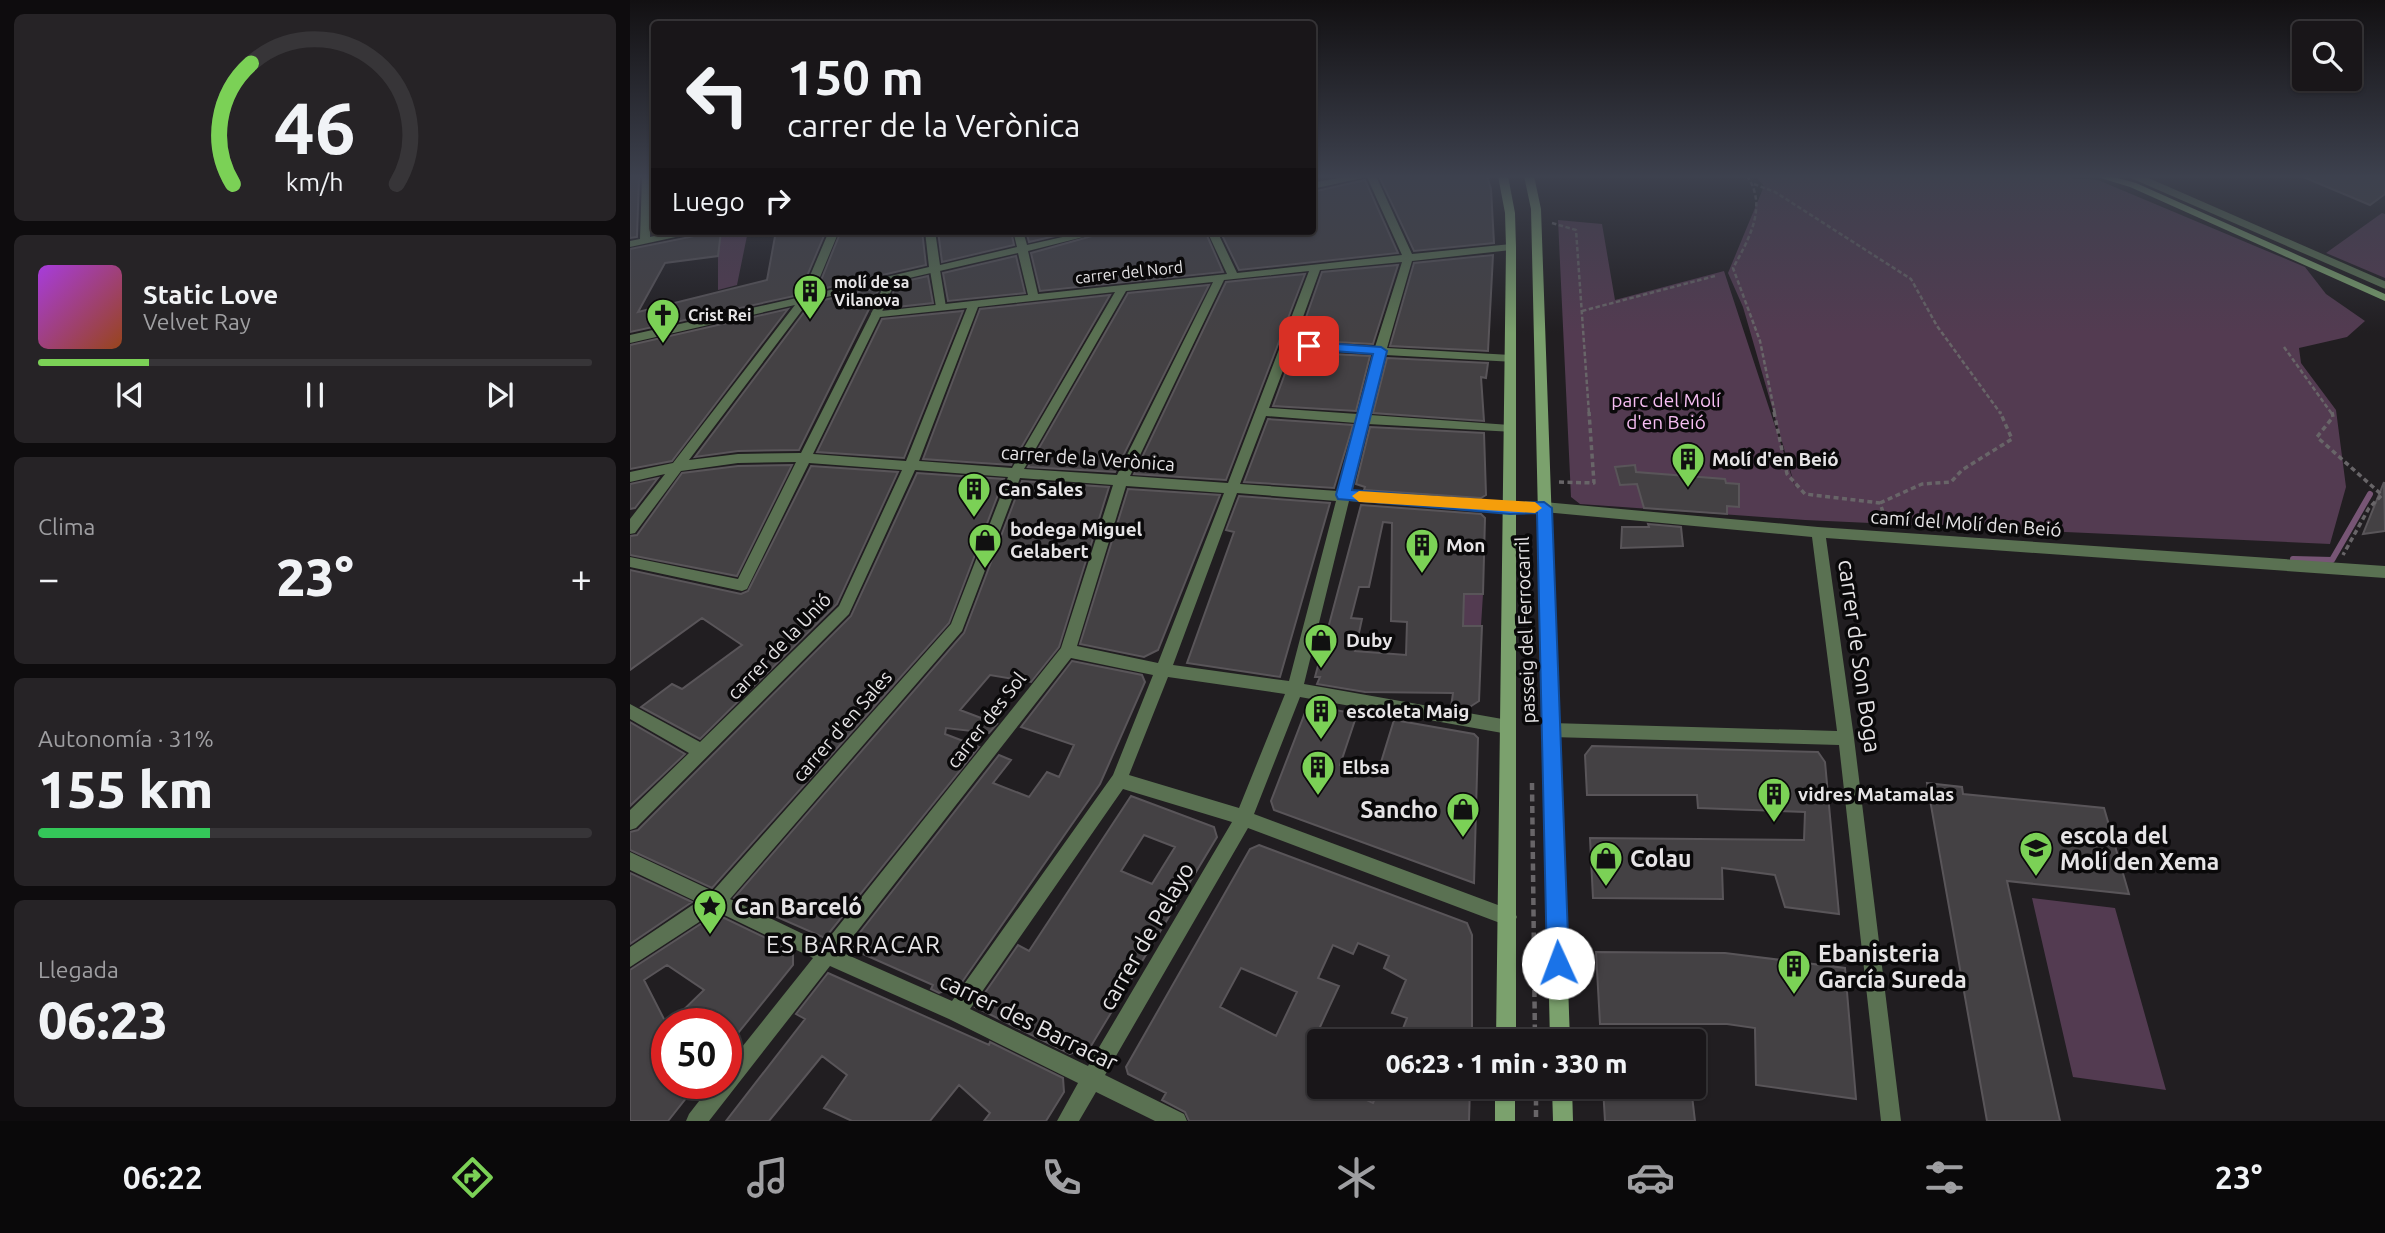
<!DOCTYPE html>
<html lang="es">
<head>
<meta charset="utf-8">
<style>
  :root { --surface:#191619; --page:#262326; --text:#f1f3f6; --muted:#9f9fa2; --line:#373538; --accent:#7bd156 }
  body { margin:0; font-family:Ubuntu,sans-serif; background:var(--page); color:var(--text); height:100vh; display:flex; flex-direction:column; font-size:26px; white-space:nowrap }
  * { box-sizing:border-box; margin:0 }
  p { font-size:23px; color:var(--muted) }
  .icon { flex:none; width:38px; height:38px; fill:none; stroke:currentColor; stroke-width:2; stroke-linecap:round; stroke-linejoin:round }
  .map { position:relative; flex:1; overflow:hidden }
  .sheet { display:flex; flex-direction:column; gap:14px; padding:14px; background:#0e0c0e; width:630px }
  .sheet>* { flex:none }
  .top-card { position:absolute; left:21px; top:21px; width:665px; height:214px; border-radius:7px; box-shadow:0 2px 5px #0004,0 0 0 2px var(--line); background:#191619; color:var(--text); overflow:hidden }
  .controls { position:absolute; left:1662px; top:21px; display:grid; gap:14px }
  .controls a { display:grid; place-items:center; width:70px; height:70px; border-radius:7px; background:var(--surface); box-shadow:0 2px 5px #0004,0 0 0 2px var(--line); font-size:35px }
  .speed { position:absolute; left:21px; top:1008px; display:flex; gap:14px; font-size:35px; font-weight:700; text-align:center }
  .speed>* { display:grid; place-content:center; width:91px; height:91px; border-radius:50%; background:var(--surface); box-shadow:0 2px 5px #0004,0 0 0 2px var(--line); line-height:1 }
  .speed .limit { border:10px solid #d22; background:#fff; color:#111 }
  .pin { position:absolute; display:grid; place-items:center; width:60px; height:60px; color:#fff; margin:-30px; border-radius:14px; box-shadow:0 4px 10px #0006 }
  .me { position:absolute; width:77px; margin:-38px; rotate:358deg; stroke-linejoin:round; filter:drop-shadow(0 0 5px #0008) }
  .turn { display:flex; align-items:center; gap:24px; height:147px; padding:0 21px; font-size:32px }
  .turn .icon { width:91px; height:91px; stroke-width:2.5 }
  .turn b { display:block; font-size:49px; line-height:60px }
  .then { display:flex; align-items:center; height:66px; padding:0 21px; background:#0003; gap:14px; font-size:26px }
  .big { font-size:52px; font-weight:800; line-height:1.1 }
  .sheet .widget { flex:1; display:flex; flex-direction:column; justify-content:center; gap:10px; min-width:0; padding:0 24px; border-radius:10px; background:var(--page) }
  .sheet .dial { align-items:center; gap:0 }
  .dial svg { height:182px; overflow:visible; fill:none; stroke:var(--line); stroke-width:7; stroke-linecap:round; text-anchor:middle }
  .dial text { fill:var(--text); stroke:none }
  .song { display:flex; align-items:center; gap:21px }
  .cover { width:84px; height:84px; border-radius:10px; background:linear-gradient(135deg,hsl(280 70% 55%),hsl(20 70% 35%)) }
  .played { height:7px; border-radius:4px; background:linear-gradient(90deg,var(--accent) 20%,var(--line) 20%) }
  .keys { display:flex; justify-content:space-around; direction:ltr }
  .heat { display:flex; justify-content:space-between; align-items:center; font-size:38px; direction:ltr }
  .charge { height:10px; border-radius:5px; background:linear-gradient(90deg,#34c759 31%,var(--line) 0) }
  .trip { position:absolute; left:677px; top:1029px; width:399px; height:70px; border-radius:7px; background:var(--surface); box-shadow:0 2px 5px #0004,0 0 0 2px var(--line); font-weight:800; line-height:70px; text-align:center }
  .dock { display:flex; height:112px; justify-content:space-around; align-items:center; background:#0a090a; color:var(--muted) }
  .dock .icon { width:49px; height:49px }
  .dock .on { color:var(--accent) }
  .dock b { font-size:32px; color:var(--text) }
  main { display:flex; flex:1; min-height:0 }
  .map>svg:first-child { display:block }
  .green { fill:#533b51 }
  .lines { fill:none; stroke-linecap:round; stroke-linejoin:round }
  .stream { stroke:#775575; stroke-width:6 }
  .building { fill:#444144; stroke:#595559; stroke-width:2; fill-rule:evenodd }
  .path-far2 { stroke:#686568; stroke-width:2.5; stroke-dasharray:4.5 2.5; stroke-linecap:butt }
  .path-far1 { stroke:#686568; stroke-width:3.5; stroke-dasharray:5 3.5; stroke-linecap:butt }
  .path { stroke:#686568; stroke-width:4.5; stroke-dasharray:7 4.5; stroke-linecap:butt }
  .service { stroke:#5a7152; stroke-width:7 }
  .pedestrian { fill:#5a7152; fill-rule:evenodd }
  .minor { fill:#5a7152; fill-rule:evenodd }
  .secondary { fill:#7ba16d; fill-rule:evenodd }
  .route { fill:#1a73e8; stroke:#114b97; stroke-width:2 }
  .slow { fill:#f59e0b }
  .labels { text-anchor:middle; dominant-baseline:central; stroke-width:7; stroke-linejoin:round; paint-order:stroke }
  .far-street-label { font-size:16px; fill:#e6e4e6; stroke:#0a090a }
  .far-poi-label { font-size:16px; font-weight:bold; fill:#e6e4e6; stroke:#0a090a; text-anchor:start }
  .park-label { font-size:19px; fill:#f7bef3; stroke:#0a090a }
  .street-label { font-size:19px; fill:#e6e4e6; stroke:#0a090a }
  .poi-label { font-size:19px; font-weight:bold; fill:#e6e4e6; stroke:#0a090a; text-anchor:start }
  .near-street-label { font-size:23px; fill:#e6e4e6; stroke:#0a090a }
  .near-poi-label { font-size:23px; font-weight:bold; fill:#e6e4e6; stroke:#0a090a; text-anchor:start }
  .near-neighbourhood-label { font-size:24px; letter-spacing:2px; fill:#e6e4e6; stroke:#0a090a }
</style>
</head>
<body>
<main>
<section class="sheet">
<div class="widget dial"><svg viewBox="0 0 100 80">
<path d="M14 69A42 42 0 1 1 86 69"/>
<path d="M14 69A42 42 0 0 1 22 16" stroke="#7bd156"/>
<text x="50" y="56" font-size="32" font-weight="700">46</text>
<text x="50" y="72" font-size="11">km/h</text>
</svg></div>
<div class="widget">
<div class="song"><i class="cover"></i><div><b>Static Love</b><p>Velvet Ray</p></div></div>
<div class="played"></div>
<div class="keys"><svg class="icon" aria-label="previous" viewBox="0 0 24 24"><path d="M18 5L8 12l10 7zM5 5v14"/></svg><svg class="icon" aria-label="pause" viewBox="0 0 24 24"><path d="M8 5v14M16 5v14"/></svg><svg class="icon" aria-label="next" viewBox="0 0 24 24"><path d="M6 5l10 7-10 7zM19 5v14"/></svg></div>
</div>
<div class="widget"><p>Clima</p>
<div class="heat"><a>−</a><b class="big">23°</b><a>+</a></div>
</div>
<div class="widget"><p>Autonomía · 31%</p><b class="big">155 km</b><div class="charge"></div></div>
<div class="widget"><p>Llegada</p><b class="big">06:23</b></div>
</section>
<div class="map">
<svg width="1755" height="1121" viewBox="0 0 1755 1121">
  <rect width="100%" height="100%" fill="#211e21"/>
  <path class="green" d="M1125 176H1412L1468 180 1675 267 1696 294 1735 321 1717 337 1669 348 1671 363 1706 410 1716 487 1700 544 1175 520 950 504 941 497 928 220 972 224 985 300 1094 271 1166 490 1113 307 1098 273 1134 186Z
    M1752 213 1755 214V278L1696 253Z
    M88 231H118L107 285 88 290Z
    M853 594 851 626H777V595Z
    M1402 898 1485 908 1536 1090 1443 1077Z"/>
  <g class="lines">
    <path class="stream" d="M1663 559 1702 560 1740 494"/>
  </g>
  <path class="building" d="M0 176H9L7 237 0 238Z
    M749 176H857L861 189 864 243 784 251Z
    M1671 176H1755V194L1740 205Z
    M735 180 768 253 609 270 590 231H682V192Z
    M67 231H91L88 256 35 263 8 312 137 280 146 231H196L169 295 0 332V249L65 236Z
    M211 231H292L296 265 187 290Z
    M308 231H381L384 245 312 262Z
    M396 231H447L399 242Z
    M480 231H536L537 234 575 231 593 272 410 291 401 253Z
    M863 255 858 351 760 346 784 263Z
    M386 256 395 293 318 301 313 273Z
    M768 265 743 344 668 340 692 272Z
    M675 274 596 480 504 474 596 282Z
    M298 276 303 303 257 308 267 283Z
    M579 285 485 472 398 467 498 293Z
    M250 287 169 450 108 451 65 457 181 303Z
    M480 295 381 465 293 459 350 309Z
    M158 309 42 461 0 469V345Z
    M333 311 274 458 187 452 252 319Z
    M663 352 740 356 726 411 643 406Z
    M757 358 858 363 856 378 851 377 854 421 743 413Z
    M638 419 723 425 704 488 614 482Z
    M740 427 854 433 856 495 851 498 734 490 735 487 726 484Z
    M162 465 107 576 0 555V536L7 535 52 473 108 466Z
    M1005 465 1006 472 1095 479 1096 483 1109 484V507L1097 506V514L1014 508 1007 484 990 485 985 467Z
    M181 466 268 472 207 604 70 739 11 707 42 684 52 689 112 645 72 618 0 670V570L111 594 118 591Z
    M287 473 374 479 319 623 82 888 0 850V832L8 830 221 616Z
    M28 478 5 508 0 509V484Z
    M392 481 479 487 429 647 401 682 360 675 330 710 367 724 359 733 316 728 315 734 349 747 195 938 104 898 334 633Z
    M1754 482 1755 531 1733 534Z
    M498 489 590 495 528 650 514 657 450 644Z
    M609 496 700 503 650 677 557 663 604 532 596 530Z
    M731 505 851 514 855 518 853 594H834L833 626H852L849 701 835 710 821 707 823 693 735 692 687 684 690 677H685ZM753 522 762 523 761 621 777 622 776 655 725 651 732 619 721 618 729 587H739Z
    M1018 524 1051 527 1053 546 991 548 992 527H1019Z
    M442 661 512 675 515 682 470 784 330 985 309 993 301 989 303 985 224 950V940L369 755 381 760 363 783 399 797 417 772 429 777 444 745 391 727Z
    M678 705 727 714 710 765 748 772 764 720 844 734 848 738 844 883 644 810 641 801Z
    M0 722 55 754 0 806Z
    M962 746 1188 752 1195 762 1209 914 1155 907 1145 875 1092 868 1093 899 963 898 960 838 1174 840 1175 812 1068 808 1067 795H957L955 755Z
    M1297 783 1332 787 1333 794 1474 808 1499 894 1377 881 1430 1121H1357Z
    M501 796 584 827 587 837 461 1046 440 1054 345 1007 388 945 399 951ZM514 835 545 847 522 884 491 871Z
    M629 845 837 923 842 935V1041H768L777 1018 762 1013 776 980 754 968 759 956 728 943 723 954 703 945 688 978 709 986 690 1027V1087H708L743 1103 750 1087H840L839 1121H559L555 1112 532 1100 536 1093 498 1074 496 1067 620 849ZM611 968 667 992 646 1036 590 1007Z
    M0 873 62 902 0 944Z
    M86 914 163 951V965L96 1048V1024H39L74 990 37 965 14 980 37 1025V1083H68L38 1121H0V970Z
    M966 952 1095 953 1215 968 1226 1099 1126 1085 1125 1028 1097 1024H970Z
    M198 973 359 1045 360 1042 433 1078 434 1092 416 1121H354L360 1113 329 1085 300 1121H222L194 1108 217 1075 192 1056 139 1121H96L175 1019 166 1014Z
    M973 1087H1061L1065 1121H975Z"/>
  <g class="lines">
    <path class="path-far2" d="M1117 176C1138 206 1119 239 1103 268L1130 341 1145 414
      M1124 184 1145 192 1281 279 1307 326 1371 414
      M922 223 946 230 959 414
      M952 311 1085 276
      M1654 347 1702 414"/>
    <path class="path-far1" d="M1144 412 1157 474 1175 494 1250 503 1256 521
      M1702 412 1703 417 1687 437 1752 495 1739 508 1713 555
      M929 482 964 483 959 412
      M1250 503 1292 484 1321 482 1332 470 1382 439 1370 412"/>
    <path class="path" d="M902 783 905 1041
      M906 1087V1121"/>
    <path class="service" d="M1505 176 1755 285"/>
    <path class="pedestrian" d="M305 267 310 270 316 307 311 310 306 307 300 270Z
      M261 277 266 280 251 314 246 317 243 316 241 314 256 280Z"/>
    <path class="minor" d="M12 176H22L20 237 46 231H65L64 233 0 247V241L10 239Z
      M719 176H746L782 254 881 244 886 247 881 250 782 261 757 348 881 355 885 356V362L755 355 740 415 880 425 886 429 884 432 738 424 721 492 880 503 914 502 1188 527 1755 566V578L1196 538 1224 738 1271 1121H1251L1209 745 921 737 915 735 913 730 915 725 921 723 1207 731 1182 537 914 512 880 513 719 501 674 684 878 720 884 722 886 727 884 732 878 734 670 697 624 814 884 911 887 917 884 923 878 926 618 828 475 1075 554 1114 557 1121H525L466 1092 449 1121H427L448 1083 319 1019 200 966 79 1121H56L59 1114 83 1083H96V1067L183 958 86 911 0 967V947L67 902 0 870V852L83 891 321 624 378 477 285 470 219 614 6 828 0 830V810L59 753 0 719V704L70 742 209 606 272 470 179 463 117 589 112 591 0 567V557L108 579 166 462 108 463 51 471 5 533 0 534V519L35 474 0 482V472L43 463 165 305 0 343V335L171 297 199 231H209L183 294 299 267 295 231H305L310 265 387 247 383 231H393L397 245 459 231H477L398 251 408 294 597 274 577 231H587L607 273 772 255 737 177 682 189V183ZM388 253 398 295 242 312 171 453 108 454 59 460 179 301ZM772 262 745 347 664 342 690 270ZM679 271 598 483 500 476 594 280ZM583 282 487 475 394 469 496 291ZM485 292 382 468 289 461 348 307ZM337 308 276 461 183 454 250 317ZM661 349 743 354 728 414 639 408ZM636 416 726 423 708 491 610 484ZM390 478 483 485 431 648 194 944 100 899 332 631ZM496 486 594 493 528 663 447 646ZM607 493 706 501 659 681 543 665ZM441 658 523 675 483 775 322 1001 211 952ZM538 677 655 694 609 808 499 775ZM493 789 602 822 458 1066 340 1009Z"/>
    <path class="secondary" d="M868 176H878L885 213 886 247V1041H866L876 247 875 213Z
      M894 176H904L911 209 940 1041H920L901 209Z
      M1464 176H1480L1506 183 1755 294V301L1500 187Z
      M865 1087H885V1121H865Z
      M922 1087H942L943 1121H923Z"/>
  </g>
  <linearGradient id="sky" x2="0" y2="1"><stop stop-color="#121012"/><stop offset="0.53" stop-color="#3d414e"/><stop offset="1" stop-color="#3d414e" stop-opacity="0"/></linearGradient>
  <rect width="1755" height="333" fill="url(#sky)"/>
  <path class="route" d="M679 342 751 347 757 351 722 490 880 503 914 502 922 508 939 963 936 971 928 974 920 971 917 963 907 513 880 514 708 499 706 495 743 354 675 349V343Z"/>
  <path class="slow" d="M729 491 905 502 912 508 905 513 729 502 722 496Z"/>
  <defs>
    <symbol id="building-pin" viewBox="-11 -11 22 30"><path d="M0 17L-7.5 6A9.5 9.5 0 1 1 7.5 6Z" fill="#7bd156" stroke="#0a090a"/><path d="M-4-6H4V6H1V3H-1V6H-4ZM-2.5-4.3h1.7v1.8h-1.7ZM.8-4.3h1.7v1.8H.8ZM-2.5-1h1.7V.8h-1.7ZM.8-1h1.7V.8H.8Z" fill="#111"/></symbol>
    <symbol id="church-pin" viewBox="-11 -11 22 30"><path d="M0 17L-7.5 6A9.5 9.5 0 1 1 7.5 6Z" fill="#7bd156" stroke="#0a090a"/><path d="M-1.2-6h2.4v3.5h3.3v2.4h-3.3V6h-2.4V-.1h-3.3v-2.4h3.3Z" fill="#111"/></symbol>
    <symbol id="shop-pin" viewBox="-11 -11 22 30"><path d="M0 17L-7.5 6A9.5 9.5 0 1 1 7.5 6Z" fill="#7bd156" stroke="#0a090a"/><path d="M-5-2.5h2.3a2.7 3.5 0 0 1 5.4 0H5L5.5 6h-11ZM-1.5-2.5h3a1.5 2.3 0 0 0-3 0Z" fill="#111"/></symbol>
    <symbol id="school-pin" viewBox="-11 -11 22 30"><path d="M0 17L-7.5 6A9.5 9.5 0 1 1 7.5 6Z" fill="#7bd156" stroke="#0a090a"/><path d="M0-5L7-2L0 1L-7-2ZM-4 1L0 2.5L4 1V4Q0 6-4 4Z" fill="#111"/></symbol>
    <symbol id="sight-pin" viewBox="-11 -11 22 30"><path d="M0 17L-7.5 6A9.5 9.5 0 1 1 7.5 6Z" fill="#7bd156" stroke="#0a090a"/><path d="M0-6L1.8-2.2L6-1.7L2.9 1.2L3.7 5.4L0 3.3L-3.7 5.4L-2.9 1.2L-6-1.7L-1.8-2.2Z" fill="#111"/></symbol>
  </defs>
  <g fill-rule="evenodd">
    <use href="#building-pin" x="161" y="272" width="38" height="52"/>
    <use href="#church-pin" x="14" y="296" width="38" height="52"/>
    <use href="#building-pin" x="1039" y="440" width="38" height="52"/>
    <use href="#building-pin" x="325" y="470" width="38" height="52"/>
    <use href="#shop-pin" x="336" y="521" width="38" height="52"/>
    <use href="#building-pin" x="773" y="526" width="38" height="52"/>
    <use href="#shop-pin" x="672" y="621" width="38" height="52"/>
    <use href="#building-pin" x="672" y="692" width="38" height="52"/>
    <use href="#building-pin" x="669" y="748" width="38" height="52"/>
    <use href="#building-pin" x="1125" y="775" width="38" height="52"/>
    <use href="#shop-pin" x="814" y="790" width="38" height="52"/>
    <use href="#school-pin" x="1387" y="829" width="38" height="52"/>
    <use href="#shop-pin" x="957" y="839" width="38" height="52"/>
    <use href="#sight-pin" x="61" y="887" width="38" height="52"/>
    <use href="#building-pin" x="1145" y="947" width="38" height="52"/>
  </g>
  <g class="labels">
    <g class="far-street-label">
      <text transform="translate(499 272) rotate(-6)">carrer del Nord</text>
    </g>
    <g class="far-poi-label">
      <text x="204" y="282">molí de sa<tspan x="204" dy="18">Vilanova</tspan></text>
      <text x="58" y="315">Crist Rei</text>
    </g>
    <g class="park-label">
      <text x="1036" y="400">parc del Molí<tspan x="1036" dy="22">d'en Beió</tspan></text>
    </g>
    <g class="street-label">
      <text transform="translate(458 458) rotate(4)">carrer de la Verònica</text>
      <text transform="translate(1336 523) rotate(4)">camí del Molí den Beió</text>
      <text transform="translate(895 630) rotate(-92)">passeig del Ferrocarril</text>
      <text transform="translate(149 646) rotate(-46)">carrer de la Unió</text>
      <text transform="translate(356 720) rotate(-52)">carrer des Sol</text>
      <text transform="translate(212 726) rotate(-49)">carrer d'en Sales</text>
    </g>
    <g class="poi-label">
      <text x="1082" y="459">Molí d'en Beió</text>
      <text x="368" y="489">Can Sales</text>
      <text x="380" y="529">bodega Miguel<tspan x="380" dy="22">Gelabert</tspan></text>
      <text x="816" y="545">Mon</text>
      <text x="716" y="640">Duby</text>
      <text x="716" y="711">escoleta Maig</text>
      <text x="712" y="767">Elbsa</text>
      <text x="1168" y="794">vidres Matamalas</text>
    </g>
    <g class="near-street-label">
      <text transform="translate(1230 656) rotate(82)">carrer de Son Boga</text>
      <text transform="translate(516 936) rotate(-60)">carrer de Pelayo</text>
      <text transform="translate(399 1021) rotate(26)">carrer des Barracar</text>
    </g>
    <g class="near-poi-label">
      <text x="808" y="809" text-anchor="end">Sancho</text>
      <text x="1430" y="835">escola del<tspan x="1430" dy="26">Molí den Xema</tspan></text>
      <text x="1000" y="858">Colau</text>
      <text x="104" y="906">Can Barceló</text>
      <text x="1188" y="953">Ebanisteria<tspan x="1188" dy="26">García Sureda</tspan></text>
    </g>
    <g class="near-neighbourhood-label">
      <text x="224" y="944">ES BARRACAR</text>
    </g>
  </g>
</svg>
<div class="controls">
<a><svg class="icon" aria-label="search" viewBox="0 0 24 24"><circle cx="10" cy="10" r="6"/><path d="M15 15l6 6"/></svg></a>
</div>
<div class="speed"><div class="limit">50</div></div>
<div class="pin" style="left:679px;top:346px;background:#d93025"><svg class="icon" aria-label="arrive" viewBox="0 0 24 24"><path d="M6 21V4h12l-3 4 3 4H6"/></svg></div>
<svg class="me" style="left:928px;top:963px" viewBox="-20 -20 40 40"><circle r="19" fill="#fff"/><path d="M0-13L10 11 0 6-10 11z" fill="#1a73e8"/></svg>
<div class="trip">06:23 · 1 min · 330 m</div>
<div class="top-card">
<div class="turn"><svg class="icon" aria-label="left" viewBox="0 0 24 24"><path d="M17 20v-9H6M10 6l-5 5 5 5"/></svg><div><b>150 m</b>carrer de la Verònica</div></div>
<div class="then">Luego<svg class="icon" aria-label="right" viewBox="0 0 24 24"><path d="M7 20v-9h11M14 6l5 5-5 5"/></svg></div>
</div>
</div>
</main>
<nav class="dock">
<b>06:22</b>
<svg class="icon on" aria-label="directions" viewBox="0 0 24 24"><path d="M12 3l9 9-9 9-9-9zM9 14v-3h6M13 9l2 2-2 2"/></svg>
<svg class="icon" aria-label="music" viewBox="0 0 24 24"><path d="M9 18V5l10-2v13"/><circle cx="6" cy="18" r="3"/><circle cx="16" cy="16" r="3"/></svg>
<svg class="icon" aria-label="phone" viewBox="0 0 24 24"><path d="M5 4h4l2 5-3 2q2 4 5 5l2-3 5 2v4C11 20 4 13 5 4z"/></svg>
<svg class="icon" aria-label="climate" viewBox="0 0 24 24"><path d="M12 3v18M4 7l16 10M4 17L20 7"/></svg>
<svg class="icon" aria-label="car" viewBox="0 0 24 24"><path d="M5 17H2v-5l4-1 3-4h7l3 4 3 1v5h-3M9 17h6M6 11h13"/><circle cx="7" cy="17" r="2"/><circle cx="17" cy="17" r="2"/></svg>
<svg class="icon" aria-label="filters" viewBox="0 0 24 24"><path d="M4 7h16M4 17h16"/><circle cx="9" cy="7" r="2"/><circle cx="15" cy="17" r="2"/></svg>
<b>23°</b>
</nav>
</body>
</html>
